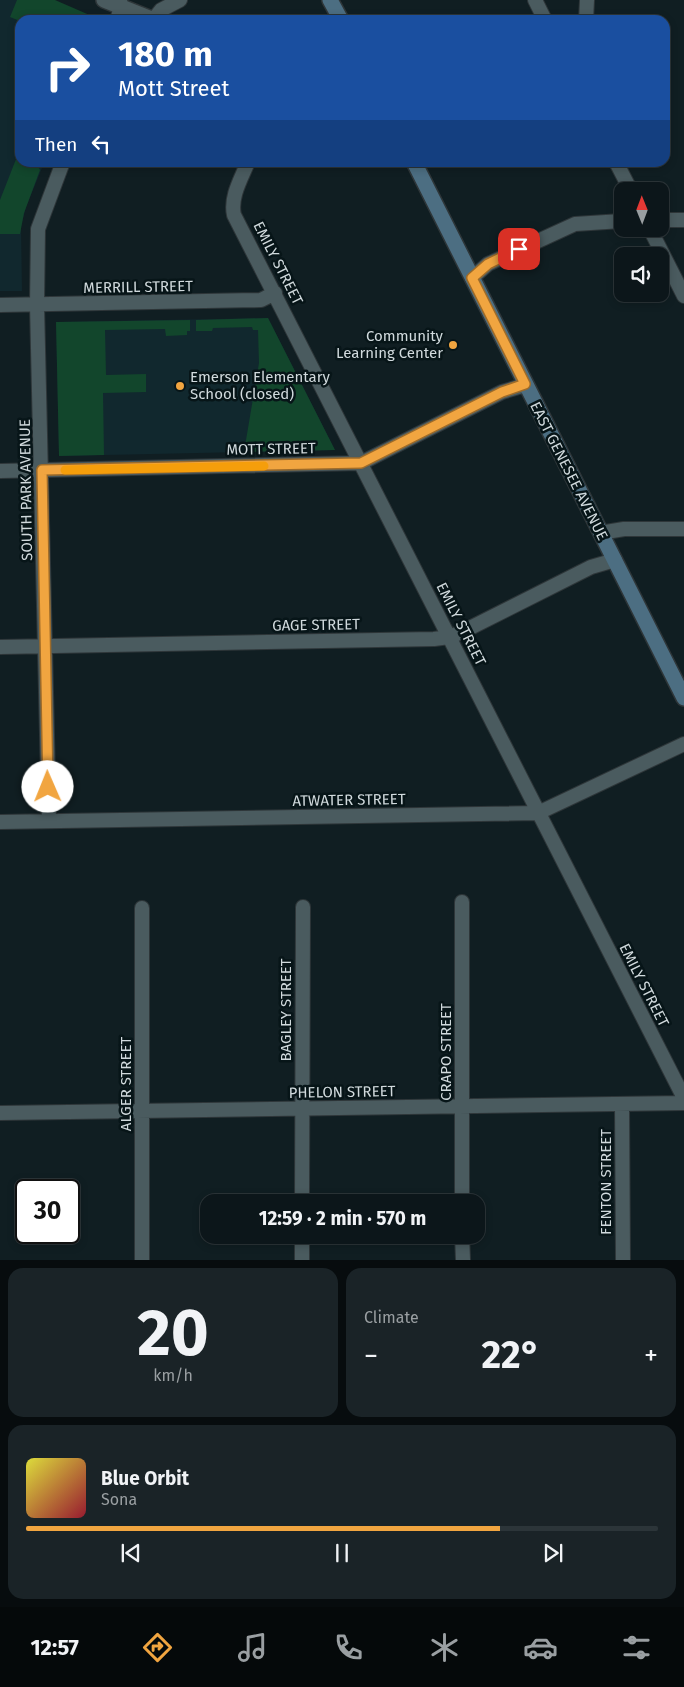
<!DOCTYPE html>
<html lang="en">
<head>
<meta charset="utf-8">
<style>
  :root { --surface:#0c161a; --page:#1a2327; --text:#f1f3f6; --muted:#9a9fa2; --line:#2c3539; --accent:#f1a540 }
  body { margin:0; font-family:"Fira Sans",sans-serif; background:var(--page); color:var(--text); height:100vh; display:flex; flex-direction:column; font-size:19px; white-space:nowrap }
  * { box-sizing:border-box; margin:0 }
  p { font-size:16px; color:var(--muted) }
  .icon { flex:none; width:28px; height:28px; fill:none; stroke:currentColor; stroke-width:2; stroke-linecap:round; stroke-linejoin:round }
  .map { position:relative; height:1260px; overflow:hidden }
  .drawer { display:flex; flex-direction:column; gap:8px; padding:8px; background:#070c0e; flex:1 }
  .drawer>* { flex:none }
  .guide { position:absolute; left:15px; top:15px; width:655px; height:152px; border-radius:15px; box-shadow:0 2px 8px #0003,0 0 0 1px var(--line); background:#1a4fa0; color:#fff; overflow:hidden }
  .needle { width:32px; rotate:359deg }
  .controls { position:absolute; left:614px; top:182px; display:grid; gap:10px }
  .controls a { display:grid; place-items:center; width:55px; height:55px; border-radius:10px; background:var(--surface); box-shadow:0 2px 8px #0003,0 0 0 1px var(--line); font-size:25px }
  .speed { position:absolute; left:15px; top:1179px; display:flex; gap:10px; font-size:25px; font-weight:700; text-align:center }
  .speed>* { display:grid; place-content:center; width:65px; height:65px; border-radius:50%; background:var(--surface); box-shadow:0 2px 8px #0003,0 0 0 1px var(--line); line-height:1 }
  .speed .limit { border:2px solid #111; border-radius:8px; background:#fff; color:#111 }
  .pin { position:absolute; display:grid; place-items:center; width:42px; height:42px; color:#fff; margin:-21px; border-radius:10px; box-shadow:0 2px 8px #0006 }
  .me { position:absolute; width:55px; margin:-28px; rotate:359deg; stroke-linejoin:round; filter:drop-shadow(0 0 4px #0008) }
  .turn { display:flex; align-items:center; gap:18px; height:105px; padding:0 20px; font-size:22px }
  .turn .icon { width:65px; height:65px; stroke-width:2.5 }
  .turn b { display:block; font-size:35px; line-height:42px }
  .then { display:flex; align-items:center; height:48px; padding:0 20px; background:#0003; gap:10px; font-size:19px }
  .big { font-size:38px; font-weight:700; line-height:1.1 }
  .drawer .widget { flex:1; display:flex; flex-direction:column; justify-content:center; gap:8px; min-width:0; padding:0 18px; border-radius:15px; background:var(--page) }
  .drawer .dial { align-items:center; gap:0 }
  .dial b { font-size:65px; line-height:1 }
  .song { display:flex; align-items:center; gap:15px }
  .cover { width:60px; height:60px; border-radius:8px; background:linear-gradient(135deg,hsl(60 70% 55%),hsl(350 70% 35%)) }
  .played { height:5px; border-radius:2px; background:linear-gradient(90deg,var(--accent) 75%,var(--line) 75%) }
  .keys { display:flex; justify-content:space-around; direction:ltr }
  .heat { display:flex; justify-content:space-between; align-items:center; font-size:28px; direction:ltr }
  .drawer .tiles { flex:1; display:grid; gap:8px; grid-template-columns:1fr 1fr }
  .widget:last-child { grid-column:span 2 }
  .trip { position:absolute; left:200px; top:1194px; width:285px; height:50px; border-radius:15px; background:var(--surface); box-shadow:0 2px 8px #0003,0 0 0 1px var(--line); font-weight:700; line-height:50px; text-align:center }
  .tab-bar { display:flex; height:80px; justify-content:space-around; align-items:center; background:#05090a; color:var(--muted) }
  .tab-bar .icon { width:35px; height:35px }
  .tab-bar .active { color:var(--accent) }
  .tab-bar b { font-size:22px; color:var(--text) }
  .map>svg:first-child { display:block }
  .built { fill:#11282e }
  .green { fill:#12462c }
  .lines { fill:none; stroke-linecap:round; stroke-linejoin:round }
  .minor-casing { stroke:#2e3639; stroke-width:16 }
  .tertiary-casing { stroke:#2e3639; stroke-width:18 }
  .secondary-casing { stroke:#2e3639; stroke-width:18 }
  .minor { stroke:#4a5b5f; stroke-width:14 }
  .tertiary { stroke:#4a5b5f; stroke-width:15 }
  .secondary { stroke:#4c6e82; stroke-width:15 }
  .route-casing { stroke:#9d6b2a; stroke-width:12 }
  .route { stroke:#f1a540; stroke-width:9 }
  .slow { stroke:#f59e0b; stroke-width:9 }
  .poi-dot { fill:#f1a540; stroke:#071518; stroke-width:2 }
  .labels { text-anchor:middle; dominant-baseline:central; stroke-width:5; stroke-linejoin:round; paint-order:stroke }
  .street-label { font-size:15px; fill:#d1dadd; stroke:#071518 }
  .poi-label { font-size:15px; fill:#d1dadd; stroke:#071518; text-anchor:end }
</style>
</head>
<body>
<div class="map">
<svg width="684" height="1260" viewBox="0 0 684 1260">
  <rect width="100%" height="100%" fill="#101e22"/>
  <path class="built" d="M0 0H50L20 20V162L44 163 26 207 21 226 22 291H0Z
    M268 318 335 450 59 456 56 322Z"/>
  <path class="green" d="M17 0H55L101 20H20V21L10 17Z
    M20 149V162L36 163 40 170 24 213 20 234H0V200Z
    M268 318 335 450 244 452 259 363 258 330H253L252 327 213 328 212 331H196V320Z
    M190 320V331H187V335L166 336 165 329 105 330 106 375 146 374V392L103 393 104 455 59 456 56 322Z"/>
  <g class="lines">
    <defs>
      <path id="minor" d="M535 0 545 20
        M117 20 121 7 120 0
        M153 20 161 10 180 0
        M586 20 587 0
        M248 162C241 179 230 197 234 215L684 1098
        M616 162 631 191
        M660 220H684
        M650 229 684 296
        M472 278 488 264 575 224 622 221
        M0 305 261 300 275 293
        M0 471 361 463 502 392 525 385
        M600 533 624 529H684
        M0 647 434 639 449 637 462 632 591 567 615 560
        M49 821 37 305 38 229 63 162
        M0 822 538 813 684 744
        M142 908V1260
        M622 1104 623 1260
        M0 1113 684 1103
        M302 1202 303 907
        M462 1202V902
        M302 1235V1260
        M462 1235 463 1260"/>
      <path id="tertiary" d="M104 0 154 20"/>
      <path id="secondary" d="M330 0 341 20
        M414 162 684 698"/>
    </defs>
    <use href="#minor" class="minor-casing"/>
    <use href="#tertiary" class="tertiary-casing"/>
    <use href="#secondary" class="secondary-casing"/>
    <use href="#minor" class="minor"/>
    <use href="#tertiary" class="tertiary"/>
    <use href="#secondary" class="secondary"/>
  </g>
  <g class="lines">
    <defs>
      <path id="route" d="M48 787 42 470 361 463 502 392 525 384 472 278 488 264 519 249"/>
    </defs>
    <use href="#route" class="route-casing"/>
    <use href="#route" class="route"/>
    <path class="slow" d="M65 470 264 466"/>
  </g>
  <g class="poi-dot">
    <circle cx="453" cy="345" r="5"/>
    <circle cx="180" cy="386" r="5"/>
  </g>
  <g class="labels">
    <g class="street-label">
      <text transform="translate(278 263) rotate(63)">EMILY STREET</text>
      <text transform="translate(138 287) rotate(-1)">MERRILL STREET</text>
      <text transform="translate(271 449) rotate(-1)">MOTT STREET</text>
      <text transform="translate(569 471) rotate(63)">EAST GENESEE AVENUE</text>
      <text transform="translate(26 490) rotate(-91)">SOUTH PARK AVENUE</text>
      <text transform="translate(461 624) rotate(63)">EMILY STREET</text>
      <text transform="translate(316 625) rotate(-1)">GAGE STREET</text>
      <text transform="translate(349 800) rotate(-1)">ATWATER STREET</text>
      <text transform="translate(644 985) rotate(63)">EMILY STREET</text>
      <text transform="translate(286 1010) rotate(-90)">BAGLEY STREET</text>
      <text transform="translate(446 1052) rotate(-90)">CRAPO STREET</text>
      <text transform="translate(126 1084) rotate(-90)">ALGER STREET</text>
      <text transform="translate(342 1092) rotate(-1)">PHELON STREET</text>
      <text transform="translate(606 1182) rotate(-90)">FENTON STREET</text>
    </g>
    <g class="poi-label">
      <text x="443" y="336">Community<tspan x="443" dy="17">Learning Center</tspan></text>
      <text x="190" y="377" text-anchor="start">Emerson Elementary<tspan x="190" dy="17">School (closed)</tspan></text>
    </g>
  </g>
</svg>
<div class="controls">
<a><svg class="needle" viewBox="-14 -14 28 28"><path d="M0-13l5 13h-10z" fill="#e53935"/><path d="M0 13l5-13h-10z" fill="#9a9fa2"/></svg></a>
<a><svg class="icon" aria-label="sound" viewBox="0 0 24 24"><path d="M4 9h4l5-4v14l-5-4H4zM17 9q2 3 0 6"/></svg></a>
</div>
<div class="speed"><div class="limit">30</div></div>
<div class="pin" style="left:519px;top:249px;background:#d93025"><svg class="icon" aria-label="arrive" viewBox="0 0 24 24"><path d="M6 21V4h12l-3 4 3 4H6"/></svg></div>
<svg class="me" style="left:48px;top:787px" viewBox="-20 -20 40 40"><circle r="19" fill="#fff"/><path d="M0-13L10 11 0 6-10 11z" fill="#f1a540"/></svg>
<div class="trip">12:59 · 2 min · 570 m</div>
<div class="guide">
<div class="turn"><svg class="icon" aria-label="right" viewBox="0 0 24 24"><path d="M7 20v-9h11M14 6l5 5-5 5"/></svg><div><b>180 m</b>Mott Street</div></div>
<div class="then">Then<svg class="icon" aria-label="left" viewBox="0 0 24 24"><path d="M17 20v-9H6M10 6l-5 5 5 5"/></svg></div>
</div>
</div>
<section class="drawer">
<div class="tiles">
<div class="widget dial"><b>20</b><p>km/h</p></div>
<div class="widget"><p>Climate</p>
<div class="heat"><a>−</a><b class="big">22°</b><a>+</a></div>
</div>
<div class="widget">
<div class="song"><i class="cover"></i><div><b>Blue Orbit</b><p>Sona</p></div></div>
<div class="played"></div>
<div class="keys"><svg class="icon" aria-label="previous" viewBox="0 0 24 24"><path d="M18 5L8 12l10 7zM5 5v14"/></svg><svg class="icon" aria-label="pause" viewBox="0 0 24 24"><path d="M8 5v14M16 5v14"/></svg><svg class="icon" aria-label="next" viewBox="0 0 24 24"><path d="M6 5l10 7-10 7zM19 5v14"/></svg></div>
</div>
</div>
</section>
<nav class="tab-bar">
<b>12:57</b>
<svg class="icon active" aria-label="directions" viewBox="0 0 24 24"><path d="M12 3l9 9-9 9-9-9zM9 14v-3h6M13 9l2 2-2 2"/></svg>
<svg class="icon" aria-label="music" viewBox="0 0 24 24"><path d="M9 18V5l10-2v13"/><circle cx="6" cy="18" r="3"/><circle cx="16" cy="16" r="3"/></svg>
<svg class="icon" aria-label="phone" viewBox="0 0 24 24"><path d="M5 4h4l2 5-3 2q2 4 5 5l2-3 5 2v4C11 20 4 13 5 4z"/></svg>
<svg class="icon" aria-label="climate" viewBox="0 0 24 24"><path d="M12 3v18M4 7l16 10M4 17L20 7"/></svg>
<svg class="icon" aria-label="car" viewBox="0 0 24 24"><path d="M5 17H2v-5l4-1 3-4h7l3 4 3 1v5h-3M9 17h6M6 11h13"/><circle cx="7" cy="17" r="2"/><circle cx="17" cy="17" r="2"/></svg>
<svg class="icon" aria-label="filters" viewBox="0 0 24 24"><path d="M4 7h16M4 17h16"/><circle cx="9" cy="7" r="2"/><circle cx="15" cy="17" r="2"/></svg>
</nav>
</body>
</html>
